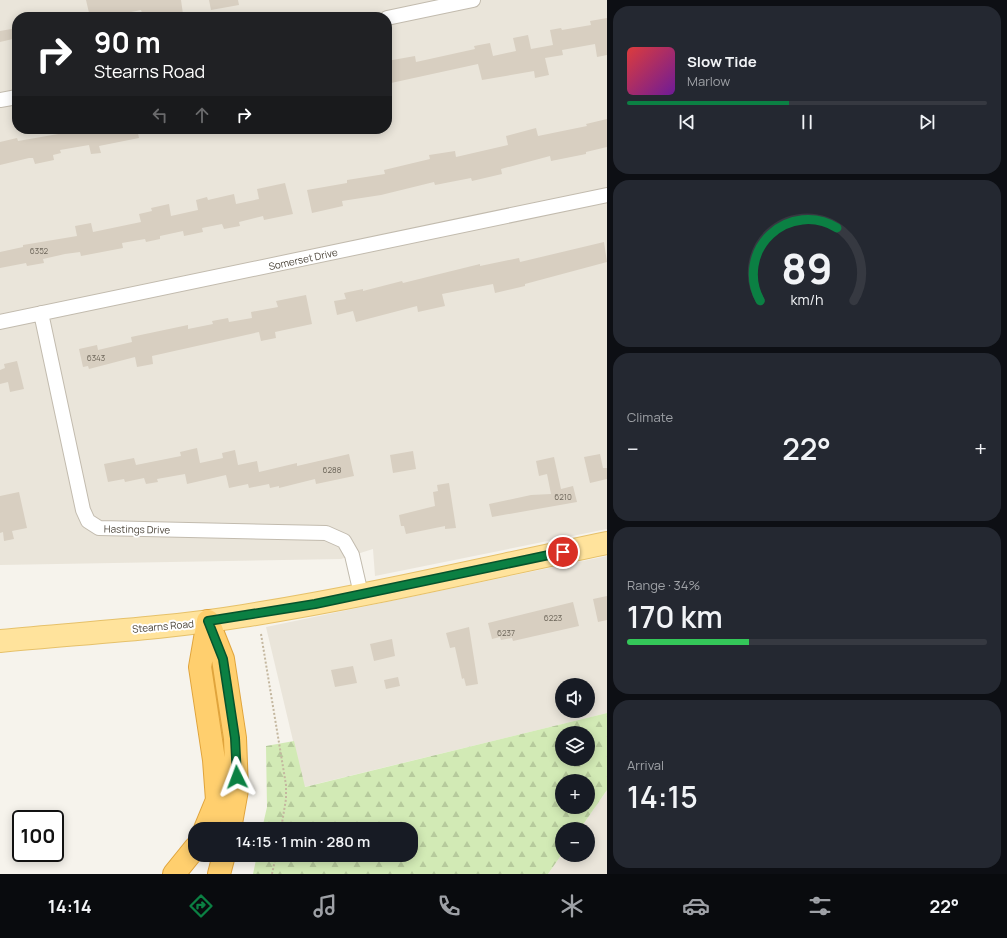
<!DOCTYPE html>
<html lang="en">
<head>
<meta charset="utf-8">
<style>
  :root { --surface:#171b24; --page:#242831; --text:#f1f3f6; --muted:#9ea1a6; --line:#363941; --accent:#0b8043 }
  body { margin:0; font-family:Manrope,sans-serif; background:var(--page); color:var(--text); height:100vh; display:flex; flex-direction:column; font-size:15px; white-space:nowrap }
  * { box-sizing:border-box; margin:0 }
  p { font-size:13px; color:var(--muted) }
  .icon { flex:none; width:22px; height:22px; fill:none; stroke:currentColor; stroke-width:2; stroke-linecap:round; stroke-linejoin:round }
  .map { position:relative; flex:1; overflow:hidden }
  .side { display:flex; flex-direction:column; gap:6px; padding:6px; background:#0d0f14; width:400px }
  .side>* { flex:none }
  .banner { position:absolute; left:12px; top:12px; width:380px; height:122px; border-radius:16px; box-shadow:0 2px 10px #0003; background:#202124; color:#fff; overflow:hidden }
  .controls { position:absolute; left:555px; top:678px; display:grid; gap:8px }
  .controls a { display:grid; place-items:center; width:40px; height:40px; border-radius:50%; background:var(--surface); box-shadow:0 2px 10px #0003; font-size:20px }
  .speed { position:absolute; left:12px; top:810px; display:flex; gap:8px; font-size:20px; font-weight:700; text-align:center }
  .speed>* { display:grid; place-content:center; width:52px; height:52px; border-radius:50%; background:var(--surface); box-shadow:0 2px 10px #0003; line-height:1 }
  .speed .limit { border:2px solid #111; border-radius:6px; background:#fff; color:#111 }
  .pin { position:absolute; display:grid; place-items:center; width:34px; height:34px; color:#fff; margin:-17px; border:2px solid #fff; border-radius:50%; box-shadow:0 1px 4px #0007 }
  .me { position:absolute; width:44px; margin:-22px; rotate:357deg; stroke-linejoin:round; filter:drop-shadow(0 0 3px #0008) }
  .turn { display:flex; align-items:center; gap:14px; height:84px; padding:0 16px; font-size:18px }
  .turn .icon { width:52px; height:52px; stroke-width:2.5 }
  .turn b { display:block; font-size:28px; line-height:34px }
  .lanes { display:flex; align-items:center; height:38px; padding:0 16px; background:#0003; justify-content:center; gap:20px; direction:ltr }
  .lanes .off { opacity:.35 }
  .big { font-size:30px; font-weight:600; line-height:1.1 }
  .side .widget { flex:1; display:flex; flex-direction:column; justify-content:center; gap:6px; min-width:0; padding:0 14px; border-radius:16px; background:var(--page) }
  .side .dial { align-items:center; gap:0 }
  .dial svg { height:104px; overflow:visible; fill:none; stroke:var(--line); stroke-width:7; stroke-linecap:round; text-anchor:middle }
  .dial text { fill:var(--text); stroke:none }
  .song { display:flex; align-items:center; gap:12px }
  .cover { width:48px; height:48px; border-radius:6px; background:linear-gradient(135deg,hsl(0 70% 55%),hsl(280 70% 35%)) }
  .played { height:4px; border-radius:2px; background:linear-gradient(90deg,var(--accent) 45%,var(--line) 45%) }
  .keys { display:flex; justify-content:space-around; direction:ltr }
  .heat { display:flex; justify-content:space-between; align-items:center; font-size:22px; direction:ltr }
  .charge { height:6px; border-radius:3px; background:linear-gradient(90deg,#34c759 34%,var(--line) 0) }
  .trip { position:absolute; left:188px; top:822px; width:230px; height:40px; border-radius:16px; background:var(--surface); box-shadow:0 2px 10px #0003; font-weight:600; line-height:40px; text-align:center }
  .menu { display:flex; height:64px; justify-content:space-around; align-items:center; background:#090b0e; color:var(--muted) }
  .menu .icon { width:28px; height:28px }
  .menu .on { color:var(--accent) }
  .menu b { font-size:18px; color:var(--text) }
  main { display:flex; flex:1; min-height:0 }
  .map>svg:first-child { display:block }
  .residential { fill:#eae5da; fill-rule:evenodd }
  .forest { fill:url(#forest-firs); fill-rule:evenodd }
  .building { fill:#d8cfc1 }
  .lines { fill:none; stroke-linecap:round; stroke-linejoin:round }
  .street-casing { stroke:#c2bbae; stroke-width:16 }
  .primary-casing { stroke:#e6c16a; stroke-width:24 }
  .highway-casing { stroke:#e0a43c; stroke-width:24 }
  .path { stroke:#c4b79f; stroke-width:2; stroke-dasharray:2 2; stroke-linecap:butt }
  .street { stroke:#fff; stroke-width:14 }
  .primary { stroke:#ffe39c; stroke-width:22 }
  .highway { stroke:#ffcf6e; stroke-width:22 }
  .route-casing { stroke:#07532c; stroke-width:10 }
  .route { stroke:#0b8043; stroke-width:7 }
  .labels { text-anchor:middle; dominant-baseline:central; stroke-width:4; stroke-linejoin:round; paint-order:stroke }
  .number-label { font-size:8px; fill:#6e675b }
  .street-label { font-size:10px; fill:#4b4439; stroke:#fff }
</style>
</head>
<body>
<main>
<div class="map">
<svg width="607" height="874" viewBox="0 0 607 874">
  <defs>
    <pattern id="forest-firs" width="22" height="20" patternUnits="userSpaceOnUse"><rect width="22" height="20" fill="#d2eab5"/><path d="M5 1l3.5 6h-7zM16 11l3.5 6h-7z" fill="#b6ca9c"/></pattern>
  </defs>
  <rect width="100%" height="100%" fill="#f6f3ec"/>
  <path class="residential" d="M0 0H607V529L375 576 373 549 341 559 0 565ZM17 17H387V129H17Z
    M607 556V713L304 787 266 627ZM562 685H588V711H562Z
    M607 790V874H548L562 854 588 855V829H580Z"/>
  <path class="forest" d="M607 713V790L580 829H562V854L548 874H253L257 855H411V829H262L267 807 266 746 294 741 305 787ZM562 733H588V759H562ZM562 781H588V807H562Z"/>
  <path class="building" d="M86 0H181L183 14 168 17H149L148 12 142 13 141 10 107 17H90Z
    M209 0H238L239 5 211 10Z
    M607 18V55L597 57 595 44 562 50 563 55 545 58 549 75 535 78 534 71 482 80 478 64 391 83 387 61 415 56 416 62 475 49 474 46 490 43 493 56 516 51 513 38 528 35 531 49 553 45 550 30 561 28 562 30 591 25 590 21Z
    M17 28V38L0 42V31Z
    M607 119V147L586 152V154L551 161 550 156 501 169 502 174 472 181 471 178 435 185 434 182 381 195 342 201 343 206 312 213 307 190 347 183V180L385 174 384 170 430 159 429 155 455 151 456 157 508 145 506 136 536 128 538 136 587 126 586 124Z
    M87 129H137L139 138 99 146 101 153 91 154 89 145 60 150 61 153 53 155 54 160 35 164 33 158H29L0 165V142L17 138 18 141Z
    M285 183 293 214 264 220 263 216 239 222 240 226 224 229 222 224 202 228 203 232 184 236 183 231 160 236V239L146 242 145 239 122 243 123 248 81 256 80 252 65 254 43 259 44 263 27 266 26 263 0 268V252L23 247V245L77 236 75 226 91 223 93 232 141 222 139 214 152 211 151 208 169 204 171 216 198 210 196 200 207 197 208 200 234 194 236 204 259 199 257 189Z
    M604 242 607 262 525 284V286L495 293 493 284 442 294 445 306 418 312 417 306 356 322 353 311 337 315 334 301 346 299 344 293 363 289V291L402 281 403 283 480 264V266L519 258 520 262Z
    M306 295 312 324 275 332 276 338 261 341 259 332 152 356 153 364 137 367 135 357 89 369 88 366 83 367 79 349 97 345 98 350 132 342 131 337 188 325V329L213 324 212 321 228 318 229 322 252 318 251 312 278 307 276 301Z
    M17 361 24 389 10 392 8 382 0 384V370L5 368 4 364Z
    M197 448 200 463 223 458 222 453 235 450 238 465 257 461 259 472 297 463V466L349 454 354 476 316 484 315 479 279 488V486L270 488 269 484 249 488 248 484 229 488 226 475 187 484 185 474 157 479 158 482 146 484 144 478 125 482 124 479 108 482 104 464 134 458 136 465 181 456 180 452Z
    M413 451 416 469 393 473 390 455Z
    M600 454 603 468H607V479L590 483 584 457Z
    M554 457 561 489 573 486 577 502 492 517 489 504 531 495 551 494 547 474 539 476 536 461Z
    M449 483 456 528 445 529V526L406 534 404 526H401L399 515 435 506 433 492 438 491 437 485Z
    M19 492 27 528 12 531 14 539 4 541 3 532 0 533V496Z
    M607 596V620L598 622 593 599Z
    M573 602 579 626 513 641 512 638 501 640 500 637 492 639 488 623Z
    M469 627 478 684 466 686 464 678 462 679 455 647 450 648 446 633Z
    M392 639 395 656 374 661 370 644Z
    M353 666 357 683 335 687 331 670Z
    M398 677 400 686 386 689 384 680Z"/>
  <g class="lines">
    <defs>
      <path id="street" d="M387 18 473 0
        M0 100 17 97
        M41 313 83 510 88 521 99 528 326 533 344 541 352 555 361 594
        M0 322 607 195"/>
      <path id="primary" d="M0 641C81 633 163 629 243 616 365 597 486 568 607 543"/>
      <path id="highway" d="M208 621 223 659 235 738 237 790 230 829
        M205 829 217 800 214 760 200 667 208 621
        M174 874 195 848
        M219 874 224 855"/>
    </defs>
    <use href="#street" class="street-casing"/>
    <use href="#primary" class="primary-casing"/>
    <use href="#highway" class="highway-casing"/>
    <path class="path" d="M261 634 286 785V799L281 829
      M272 874 276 855"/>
    <use href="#street" class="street"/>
    <use href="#primary" class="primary"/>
    <use href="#highway" class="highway"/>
  </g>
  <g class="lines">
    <defs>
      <path id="route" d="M237 777 235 738 223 659 208 621 315 604 563 552"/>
    </defs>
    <use href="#route" class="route-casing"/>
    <use href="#route" class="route"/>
  </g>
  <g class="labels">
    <g class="number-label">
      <text x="39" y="250">6352</text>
      <text x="96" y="357">6343</text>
      <text x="332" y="469">6288</text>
      <text x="563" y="496">6210</text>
      <text x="553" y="617">6223</text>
      <text x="506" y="632">6237</text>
    </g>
    <g class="street-label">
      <text transform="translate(303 259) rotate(-12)">Somerset Drive</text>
      <text transform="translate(137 529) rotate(1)">Hastings Drive</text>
      <text transform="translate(163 626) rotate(-5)">Stearns Road</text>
    </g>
  </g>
</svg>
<div class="controls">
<a><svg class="icon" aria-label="sound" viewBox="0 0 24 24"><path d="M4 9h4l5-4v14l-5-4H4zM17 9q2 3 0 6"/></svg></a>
<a><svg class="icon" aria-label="layers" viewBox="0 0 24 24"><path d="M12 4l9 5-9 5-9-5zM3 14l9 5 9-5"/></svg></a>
<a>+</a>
<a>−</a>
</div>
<div class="speed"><div class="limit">100</div></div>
<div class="pin" style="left:563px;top:552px;background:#d93025"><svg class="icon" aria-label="arrive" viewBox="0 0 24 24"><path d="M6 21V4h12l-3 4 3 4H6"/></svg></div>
<svg class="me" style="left:237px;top:777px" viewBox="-20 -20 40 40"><path d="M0-17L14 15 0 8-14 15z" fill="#0b8043" stroke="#fff" stroke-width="4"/></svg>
<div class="trip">14:15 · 1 min · 280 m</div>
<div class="banner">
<div class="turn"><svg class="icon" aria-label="right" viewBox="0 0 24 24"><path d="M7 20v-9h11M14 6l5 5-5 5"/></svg><div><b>90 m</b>Stearns Road</div></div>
<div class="lanes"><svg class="icon off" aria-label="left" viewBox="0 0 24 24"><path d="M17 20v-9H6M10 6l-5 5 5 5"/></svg><svg class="icon off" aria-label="ahead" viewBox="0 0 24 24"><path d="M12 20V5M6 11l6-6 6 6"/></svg><svg class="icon" aria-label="right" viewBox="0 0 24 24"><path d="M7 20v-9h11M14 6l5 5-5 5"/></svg></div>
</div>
</div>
<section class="side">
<div class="widget">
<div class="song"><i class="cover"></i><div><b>Slow Tide</b><p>Marlow</p></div></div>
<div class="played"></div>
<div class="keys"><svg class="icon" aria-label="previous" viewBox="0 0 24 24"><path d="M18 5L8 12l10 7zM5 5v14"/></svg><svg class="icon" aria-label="pause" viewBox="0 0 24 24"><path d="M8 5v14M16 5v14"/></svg><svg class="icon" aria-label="next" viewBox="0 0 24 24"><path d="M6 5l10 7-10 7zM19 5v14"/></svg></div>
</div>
<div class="widget dial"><svg viewBox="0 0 100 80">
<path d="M14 69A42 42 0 1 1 86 69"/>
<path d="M14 69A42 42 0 0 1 73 13" stroke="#0b8043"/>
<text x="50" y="56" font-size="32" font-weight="700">89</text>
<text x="50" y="72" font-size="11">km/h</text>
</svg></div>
<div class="widget"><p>Climate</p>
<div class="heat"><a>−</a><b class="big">22°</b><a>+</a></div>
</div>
<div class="widget"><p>Range · 34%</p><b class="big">170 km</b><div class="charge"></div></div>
<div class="widget"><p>Arrival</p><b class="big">14:15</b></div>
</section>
</main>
<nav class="menu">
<b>14:14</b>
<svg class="icon on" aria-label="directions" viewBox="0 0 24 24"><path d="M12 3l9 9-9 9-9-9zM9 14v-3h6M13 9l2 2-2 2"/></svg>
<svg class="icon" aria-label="music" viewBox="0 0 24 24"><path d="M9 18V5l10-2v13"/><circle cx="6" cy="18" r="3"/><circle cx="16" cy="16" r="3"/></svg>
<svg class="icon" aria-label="phone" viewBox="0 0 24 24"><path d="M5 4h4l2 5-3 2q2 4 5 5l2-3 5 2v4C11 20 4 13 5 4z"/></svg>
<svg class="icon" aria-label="climate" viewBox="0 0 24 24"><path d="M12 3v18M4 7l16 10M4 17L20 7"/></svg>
<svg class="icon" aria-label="car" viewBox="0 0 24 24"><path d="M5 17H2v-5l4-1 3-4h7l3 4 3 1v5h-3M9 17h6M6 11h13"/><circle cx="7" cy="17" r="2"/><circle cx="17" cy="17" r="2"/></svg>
<svg class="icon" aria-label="filters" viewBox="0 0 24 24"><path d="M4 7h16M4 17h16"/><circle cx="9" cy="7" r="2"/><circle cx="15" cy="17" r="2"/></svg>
<b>22°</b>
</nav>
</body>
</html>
